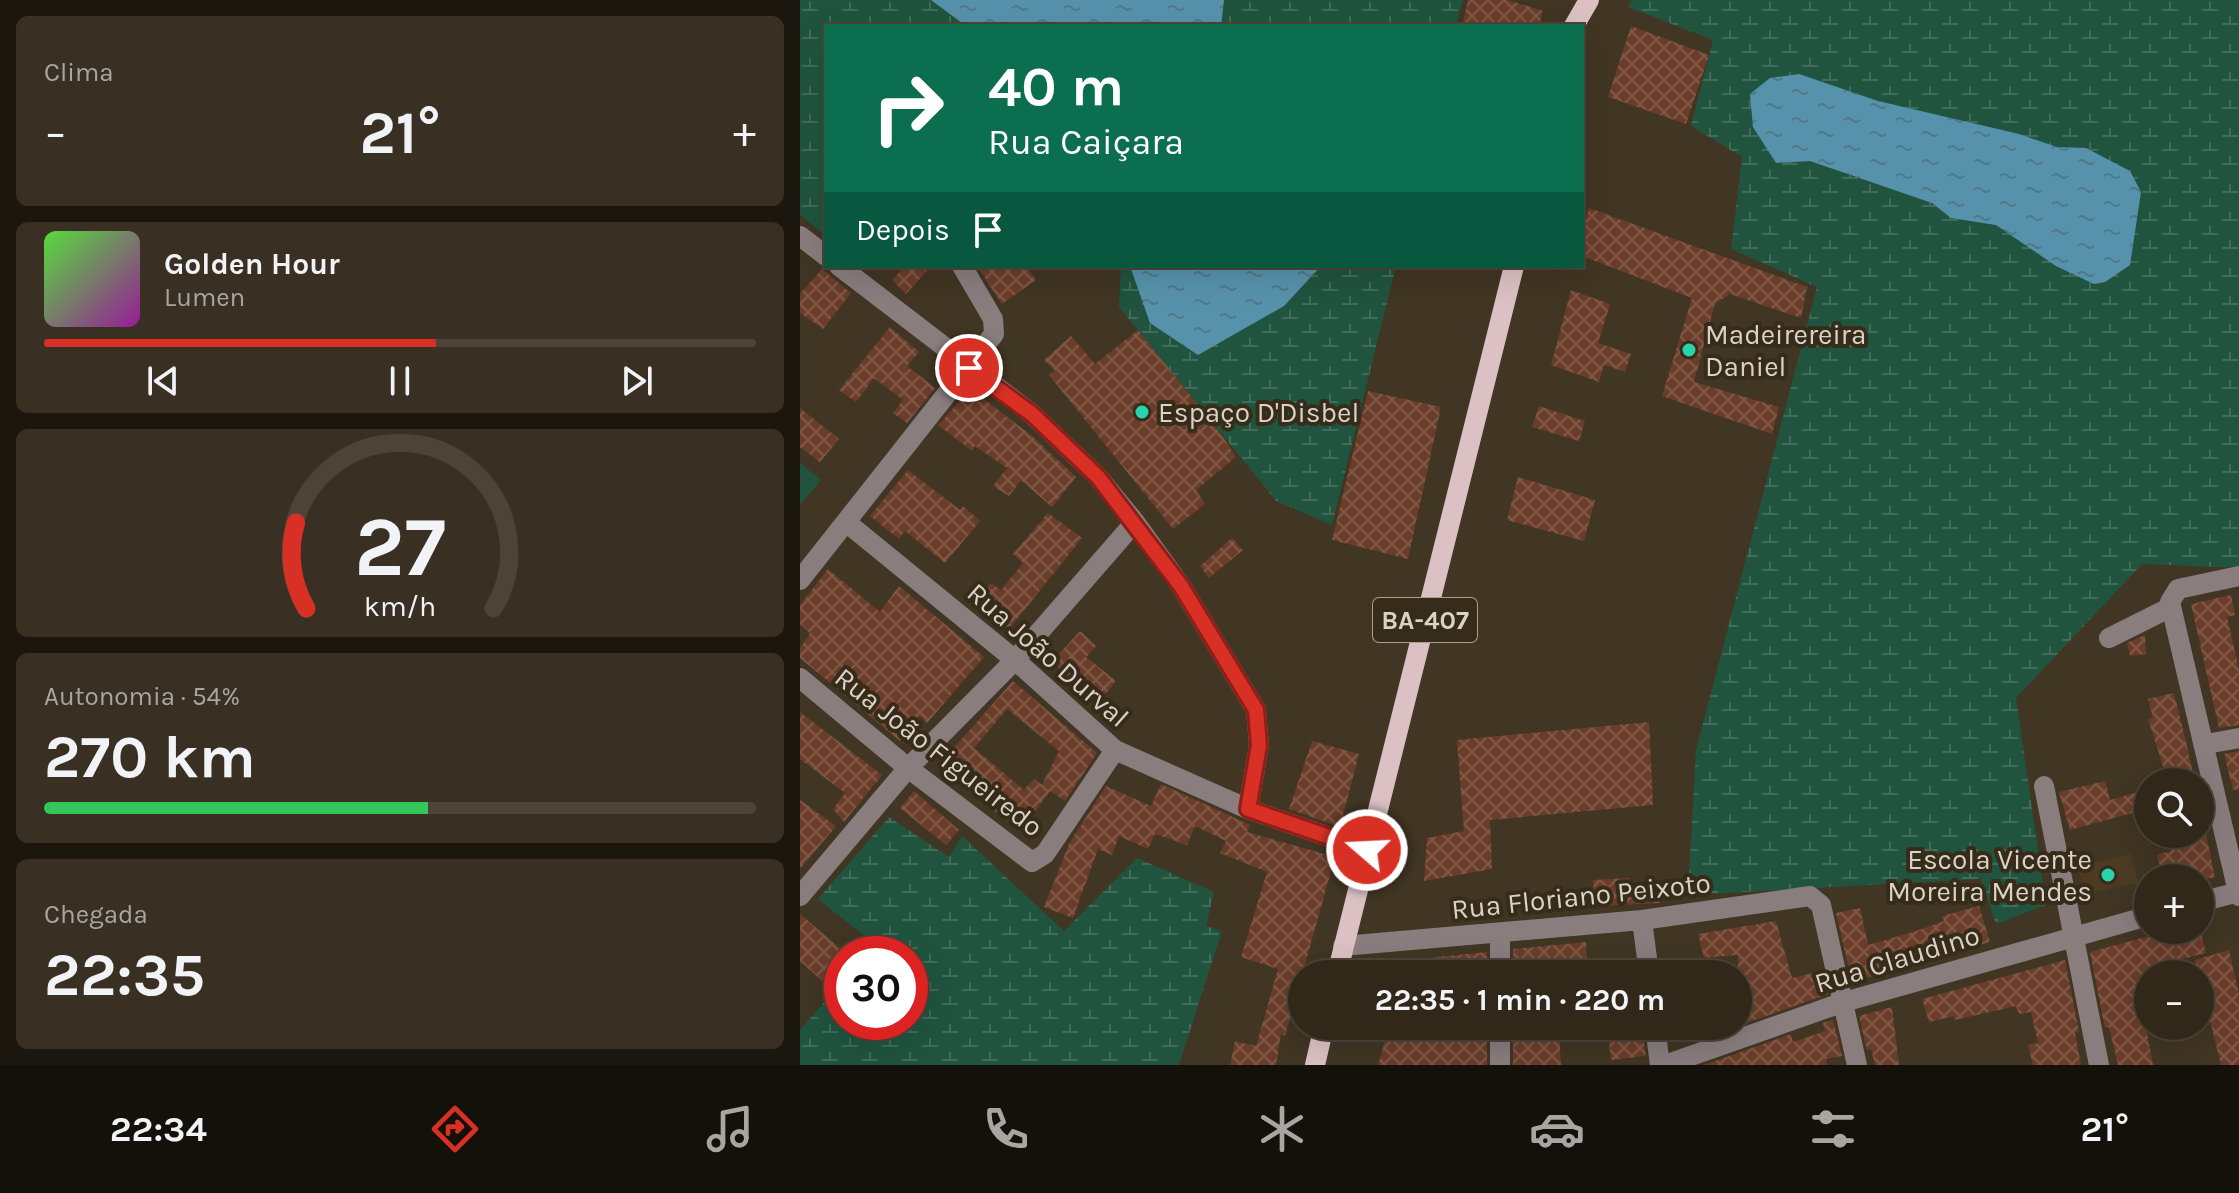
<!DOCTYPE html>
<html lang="pt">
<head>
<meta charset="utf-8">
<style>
  :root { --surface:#31281a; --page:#393023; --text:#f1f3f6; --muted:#a8a6a2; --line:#4c4439; --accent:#d93025 }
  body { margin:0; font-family:Karla,sans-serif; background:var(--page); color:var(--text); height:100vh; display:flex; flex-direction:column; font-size:30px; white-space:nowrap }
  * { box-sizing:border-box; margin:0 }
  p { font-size:26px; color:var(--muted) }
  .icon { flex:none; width:44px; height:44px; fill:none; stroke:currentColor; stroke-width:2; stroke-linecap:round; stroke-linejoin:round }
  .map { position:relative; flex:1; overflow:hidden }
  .sheet { display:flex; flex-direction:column; gap:16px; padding:16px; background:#1b160e; width:800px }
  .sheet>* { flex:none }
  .top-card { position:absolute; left:24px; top:24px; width:760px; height:244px; border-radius:0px; box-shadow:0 8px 32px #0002,0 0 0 2px var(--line); background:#0b6e4f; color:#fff; overflow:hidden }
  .buttons { position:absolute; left:1334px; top:768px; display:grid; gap:16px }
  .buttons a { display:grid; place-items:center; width:80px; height:80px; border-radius:50%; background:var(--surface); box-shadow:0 8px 32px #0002,0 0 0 2px var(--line); font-size:40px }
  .speed { position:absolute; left:24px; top:936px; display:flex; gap:16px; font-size:40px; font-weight:700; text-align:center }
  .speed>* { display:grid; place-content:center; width:104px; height:104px; border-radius:50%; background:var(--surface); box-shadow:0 8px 32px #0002,0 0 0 2px var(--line); line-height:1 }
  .speed .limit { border:12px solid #d22; background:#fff; color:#111 }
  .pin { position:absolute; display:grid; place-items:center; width:68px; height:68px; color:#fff; margin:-34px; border:4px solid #fff; border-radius:50%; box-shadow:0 2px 8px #0007 }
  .me { position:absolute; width:88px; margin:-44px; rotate:289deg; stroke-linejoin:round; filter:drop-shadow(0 0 6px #0008) }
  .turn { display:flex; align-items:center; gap:28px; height:168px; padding:0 32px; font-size:36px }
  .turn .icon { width:104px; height:104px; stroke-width:2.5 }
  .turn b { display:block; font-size:56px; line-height:68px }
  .then { display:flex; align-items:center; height:76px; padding:0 32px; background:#0003; gap:16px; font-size:30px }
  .big { font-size:60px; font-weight:700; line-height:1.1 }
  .sheet .tile { flex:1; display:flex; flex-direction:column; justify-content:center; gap:12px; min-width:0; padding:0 28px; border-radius:12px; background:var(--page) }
  .sheet .dial { align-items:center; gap:0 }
  .dial svg { height:208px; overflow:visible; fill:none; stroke:var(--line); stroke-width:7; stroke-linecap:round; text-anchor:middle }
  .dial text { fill:var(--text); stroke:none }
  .song { display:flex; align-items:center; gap:24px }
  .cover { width:96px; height:96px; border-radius:12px; background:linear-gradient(135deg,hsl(110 70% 55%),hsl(300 70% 35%)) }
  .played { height:8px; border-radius:4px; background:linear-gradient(90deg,var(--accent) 55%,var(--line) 55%) }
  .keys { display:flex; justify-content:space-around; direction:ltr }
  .heat { display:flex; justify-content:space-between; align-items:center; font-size:44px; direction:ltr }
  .charge { height:12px; border-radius:6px; background:linear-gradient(90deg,#34c759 54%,var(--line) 0) }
  .trip { position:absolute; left:488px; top:960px; width:464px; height:80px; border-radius:40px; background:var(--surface); box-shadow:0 8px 32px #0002,0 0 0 2px var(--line); font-weight:700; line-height:80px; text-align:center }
  .menu { display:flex; height:128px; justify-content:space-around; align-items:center; background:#14100a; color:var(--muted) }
  .menu .icon { width:56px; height:56px }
  .menu .on { color:var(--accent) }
  .menu b { font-size:36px; color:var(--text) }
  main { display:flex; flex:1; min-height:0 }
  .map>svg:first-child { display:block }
  .built { fill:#4c3b22 }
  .green { fill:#20543f }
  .wetland { fill:url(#wetland-marsh) }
  .water { fill:url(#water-ripples) }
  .building { fill:url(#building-cross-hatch); fill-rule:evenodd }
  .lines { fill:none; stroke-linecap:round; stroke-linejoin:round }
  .minor { stroke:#897d7e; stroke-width:20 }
  .major { stroke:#dbc1c4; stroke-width:20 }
  .route-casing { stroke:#8d1f18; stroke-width:20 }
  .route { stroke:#d93025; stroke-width:14 }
  .poi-dot { fill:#27d5ad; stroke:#372b19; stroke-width:3 }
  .labels { text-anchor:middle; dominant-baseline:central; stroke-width:8; stroke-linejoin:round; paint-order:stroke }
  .shield { fill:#372b19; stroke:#a9a093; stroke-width:2 }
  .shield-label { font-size:26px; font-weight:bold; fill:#dad2c7 }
  .poi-label { font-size:28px; fill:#dad2c7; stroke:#372b19; text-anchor:start }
  .street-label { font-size:28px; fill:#dad2c7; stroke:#372b19 }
</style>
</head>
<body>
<main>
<section class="sheet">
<div class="tile"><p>Clima</p>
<div class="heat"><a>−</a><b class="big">21°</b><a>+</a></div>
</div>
<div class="tile">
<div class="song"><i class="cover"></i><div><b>Golden Hour</b><p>Lumen</p></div></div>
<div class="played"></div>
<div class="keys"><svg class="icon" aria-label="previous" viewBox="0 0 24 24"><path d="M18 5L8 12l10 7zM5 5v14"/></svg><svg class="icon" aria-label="pause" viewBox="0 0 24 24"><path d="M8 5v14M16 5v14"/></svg><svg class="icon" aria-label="next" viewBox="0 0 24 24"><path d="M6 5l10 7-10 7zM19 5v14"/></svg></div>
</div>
<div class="tile dial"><svg viewBox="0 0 100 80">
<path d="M14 69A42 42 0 1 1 86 69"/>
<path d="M14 69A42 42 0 0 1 10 36" stroke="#d93025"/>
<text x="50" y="56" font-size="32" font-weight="700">27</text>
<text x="50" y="72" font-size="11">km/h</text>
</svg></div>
<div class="tile"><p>Autonomia · 54%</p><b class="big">270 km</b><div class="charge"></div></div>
<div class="tile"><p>Chegada</p><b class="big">22:35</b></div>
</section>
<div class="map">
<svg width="1439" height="1065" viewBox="0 0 1439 1065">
  <defs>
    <pattern id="wetland-marsh" width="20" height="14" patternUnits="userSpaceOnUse" patternTransform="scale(2)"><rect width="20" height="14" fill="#20543f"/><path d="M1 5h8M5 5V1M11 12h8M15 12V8" fill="none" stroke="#406c59"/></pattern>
    <pattern id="water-ripples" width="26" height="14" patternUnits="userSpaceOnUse" patternTransform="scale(2)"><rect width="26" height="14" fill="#5792ac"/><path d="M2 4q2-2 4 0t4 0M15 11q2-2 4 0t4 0" fill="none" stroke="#50798a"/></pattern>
    <pattern id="building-cross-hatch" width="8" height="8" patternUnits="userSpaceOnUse" patternTransform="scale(2)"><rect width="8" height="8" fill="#6b3d29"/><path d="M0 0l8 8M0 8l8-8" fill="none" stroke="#805847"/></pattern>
  </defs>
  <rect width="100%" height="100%" fill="#413523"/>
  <path class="built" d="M1331 854 1338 883 1284 894 1278 866Z"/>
  <path class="green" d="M0 463 21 480 0 505Z"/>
  <path class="wetland" d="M0 0H663L656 26H26V236L0 215Z
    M832 0H1439V568L1342 564 1216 698 1246 905 1196 924 1181 879 888 895 896 750 1017 287 931 249 942 157 891 126 913 40 828 7Z
    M321 266H596L532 525 476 501 319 307Z
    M89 817 149 857 162 836 264 931 337 858 414 892 406 926 422 931 379 1065H0V1030L42 982V1022H110V954H67L75 944 18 899Z"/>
  <path class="water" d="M131 0H424L421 26H166Z
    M999 74 1078 101 1219 134 1257 147 1286 148 1330 171 1341 192 1330 265 1305 282 1294 284 1256 266 1196 225 1151 218 1132 203 1010 161 976 163 953 127 950 94 970 78Z
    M330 266H521L484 306 398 355 350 323Z"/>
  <path class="building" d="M668 0H708L743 11 739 26H662Z
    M831 26 909 55 886 124 808 97Z
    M789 208 1007 287 1001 318 930 294 915 304 894 382 979 407 972 434 862 396 892 298 782 256V231Z
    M105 266H131L106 294 92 280Z
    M177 266H226L236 280 202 304Z
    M22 269 51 293 23 329 0 313V294Z
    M771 290 810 304 798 343 831 354 825 372 804 365 799 382 751 365Z
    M90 327 119 352 107 366 135 388 107 423 93 413 103 400 74 378 56 402 39 390Z
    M338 330 421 434 436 457 396 490 405 504 373 529 249 375 255 371 244 360 271 336 295 364Z
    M171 389 232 436 276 477 252 507 221 480 209 496 193 486 207 468 175 446 172 451 138 425Z
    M568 391 641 407 608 559 532 540Z
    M739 406 785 421 779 441 732 427Z
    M0 408 39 439 20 462 0 447Z
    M108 470 160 510 163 506 180 521 145 563 105 531 99 539 70 516Z
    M718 477 795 500 784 541 707 520Z
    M248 513 282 538 209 629 185 610 192 603 181 594 191 583 201 590 223 563 213 554Z
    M432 538 443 550 409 578 400 566Z
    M28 569 80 612 99 586 184 657 127 723 120 716 100 741 0 658V648L10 633 0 624V605Z
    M1431 595 1435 615 1427 617 1439 669V725L1419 728 1391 604Z
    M280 631 296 646 286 657 316 681 298 703 252 662Z
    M1345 635 1346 654 1330 656 1327 643Z
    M213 681 297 753 265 801 247 789 250 791 221 831 137 767ZM207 709 259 751 242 785 234 779 224 790 174 748Z
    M1374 693 1387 746 1395 782H1368L1348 719 1353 718 1348 699Z
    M0 712 82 775 44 822 33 809 45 793 0 759Z
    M849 722 853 805 690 820 692 869 624 881 627 838 664 831 657 740Z
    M512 741 559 754 540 827 489 809Z
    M1439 751V789L1433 790 1424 754Z
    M1305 781 1310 800 1338 792 1343 810 1270 830 1259 792Z
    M361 784 450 825 447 832 535 857 485 1036 481 1034 476 1065H430L435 1041 456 1046 478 969 441 957 467 872 420 853 426 841 395 826 387 845 355 834 348 849 319 836 312 855 298 849 273 918 244 907 269 844 306 786 351 806Z
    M114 791 159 830 146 845 100 808Z
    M0 800 36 826 0 869Z
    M1387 834H1406L1415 878H1363L1357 855 1371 851 1368 839Z
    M829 878V886L859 883 860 903 795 906 793 880Z
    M1179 906 1190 942 1052 982 1036 913 1060 908 1068 945 1113 932 1144 921 1142 916Z
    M0 914 42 950V972L30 988 0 961Z
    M976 921 992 978 1022 971 1028 994 938 1026V955L904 958 898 934Z
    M1372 930H1400L1406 953 1350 967 1352 974 1337 979 1353 1065H1318L1309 1027 1305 1028 1290 952Z
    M786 942 787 974H713V949Z
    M1429 950 1439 995V1065H1421L1395 960Z
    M687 952V974H589V962Z
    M1265 960 1279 1032 1275 1033 1281 1065H1233L1228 1045 1238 1043 1231 1012 1219 1014 1216 1006 1155 1020 1154 1016 1129 1022 1122 999Z
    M1092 1007 1099 1065H1075L1071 1049 1067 1050 1059 1016Z
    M1033 1020 1042 1056 1026 1059 1027 1065H904L991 1034 993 1042 1025 1031 1023 1023Z
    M589 1026H629L657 1033H687V1065H578Z
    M717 1026H745V1035L759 1033 761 1065H713V1033H717Z
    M807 1026H841L846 1056 811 1060Z
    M893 1026H937L896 1040Z"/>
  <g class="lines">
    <path class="minor" d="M0 236 26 256
      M39 266 232 414 298 477 335 522 381 586 456 710 459 745 448 809
      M46 522 215 660 315 750 448 809 567 850
      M1439 576 1378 589 1370 602 1439 896
      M0 580 194 334 193 319 162 266
      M1309 638 1371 607
      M0 678 108 768 232 862 245 854 315 750
      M1406 744 1439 738
      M1244 786 1299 1065
      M0 896 108 768 215 660 335 522
      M1400 902 1439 892
      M842 920 849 974
      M543 946 842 920 1010 896 1021 905 1057 1065
      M700 974V935
      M855 1026 860 1065
      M700 1065V1026
      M865 1065 1044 1002 1348 916"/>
    <path class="major" d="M774 26 789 0
      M537 974 714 266
      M515 1065 524 1026"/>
  </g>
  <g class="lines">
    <defs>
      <path id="route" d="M169 368 232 414 298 477 381 586 456 710 459 745 448 809 567 850"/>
    </defs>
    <use href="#route" class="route-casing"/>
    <use href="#route" class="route"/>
  </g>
  <g class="poi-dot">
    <circle cx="889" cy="350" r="8"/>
    <circle cx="342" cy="412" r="8"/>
    <circle cx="1308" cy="875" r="8"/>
  </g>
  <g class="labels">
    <rect class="shield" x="573" y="598" width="104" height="44" rx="6"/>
    <g class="shield-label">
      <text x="625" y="620">BA-407</text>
    </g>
    <g class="poi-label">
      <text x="905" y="334">Madeirereira<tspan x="905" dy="32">Daniel</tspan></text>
      <text x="358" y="412">Espaço D'Disbel</text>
      <text x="1292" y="859" text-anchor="end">Escola Vicente<tspan x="1292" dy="32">Moreira Mendes</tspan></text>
    </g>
    <g class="street-label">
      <text transform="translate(248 655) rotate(41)">Rua João Durval</text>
      <text transform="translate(139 752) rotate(38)">Rua João Figueiredo</text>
      <text transform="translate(781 896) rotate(-6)">Rua Floriano Peixoto</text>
      <text transform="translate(1097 959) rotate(-17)">Rua Claudino</text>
    </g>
  </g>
</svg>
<div class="buttons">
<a><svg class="icon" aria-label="search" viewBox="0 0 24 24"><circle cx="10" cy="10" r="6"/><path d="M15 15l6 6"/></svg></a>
<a>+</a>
<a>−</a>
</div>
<div class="speed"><div class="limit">30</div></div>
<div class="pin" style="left:169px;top:368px;background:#d93025"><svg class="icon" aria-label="arrive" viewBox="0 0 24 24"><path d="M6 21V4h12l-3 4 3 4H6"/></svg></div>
<svg class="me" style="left:567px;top:850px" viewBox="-20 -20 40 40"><circle r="17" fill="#d93025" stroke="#fff" stroke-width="3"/><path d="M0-11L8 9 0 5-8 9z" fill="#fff"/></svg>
<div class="trip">22:35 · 1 min · 220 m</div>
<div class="top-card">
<div class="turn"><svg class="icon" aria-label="right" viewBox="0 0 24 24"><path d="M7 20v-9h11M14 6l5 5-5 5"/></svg><div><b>40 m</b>Rua Caiçara</div></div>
<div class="then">Depois<svg class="icon" aria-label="arrive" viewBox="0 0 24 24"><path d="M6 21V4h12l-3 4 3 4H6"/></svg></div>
</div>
</div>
</main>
<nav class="menu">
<b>22:34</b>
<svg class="icon on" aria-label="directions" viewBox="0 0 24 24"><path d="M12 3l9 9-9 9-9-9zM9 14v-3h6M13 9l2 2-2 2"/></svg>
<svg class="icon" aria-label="music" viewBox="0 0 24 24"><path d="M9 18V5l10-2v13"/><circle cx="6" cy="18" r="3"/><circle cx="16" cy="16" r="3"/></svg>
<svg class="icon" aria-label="phone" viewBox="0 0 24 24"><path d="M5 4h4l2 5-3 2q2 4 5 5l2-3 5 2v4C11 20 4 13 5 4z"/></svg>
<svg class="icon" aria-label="climate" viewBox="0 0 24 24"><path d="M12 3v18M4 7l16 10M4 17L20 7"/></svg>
<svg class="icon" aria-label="car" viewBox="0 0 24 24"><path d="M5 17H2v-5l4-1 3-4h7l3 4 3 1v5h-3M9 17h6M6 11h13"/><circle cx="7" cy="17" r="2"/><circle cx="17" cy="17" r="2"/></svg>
<svg class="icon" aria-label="filters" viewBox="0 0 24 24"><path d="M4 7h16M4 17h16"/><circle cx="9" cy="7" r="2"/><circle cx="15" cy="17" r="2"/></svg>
<b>21°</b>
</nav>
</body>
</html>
